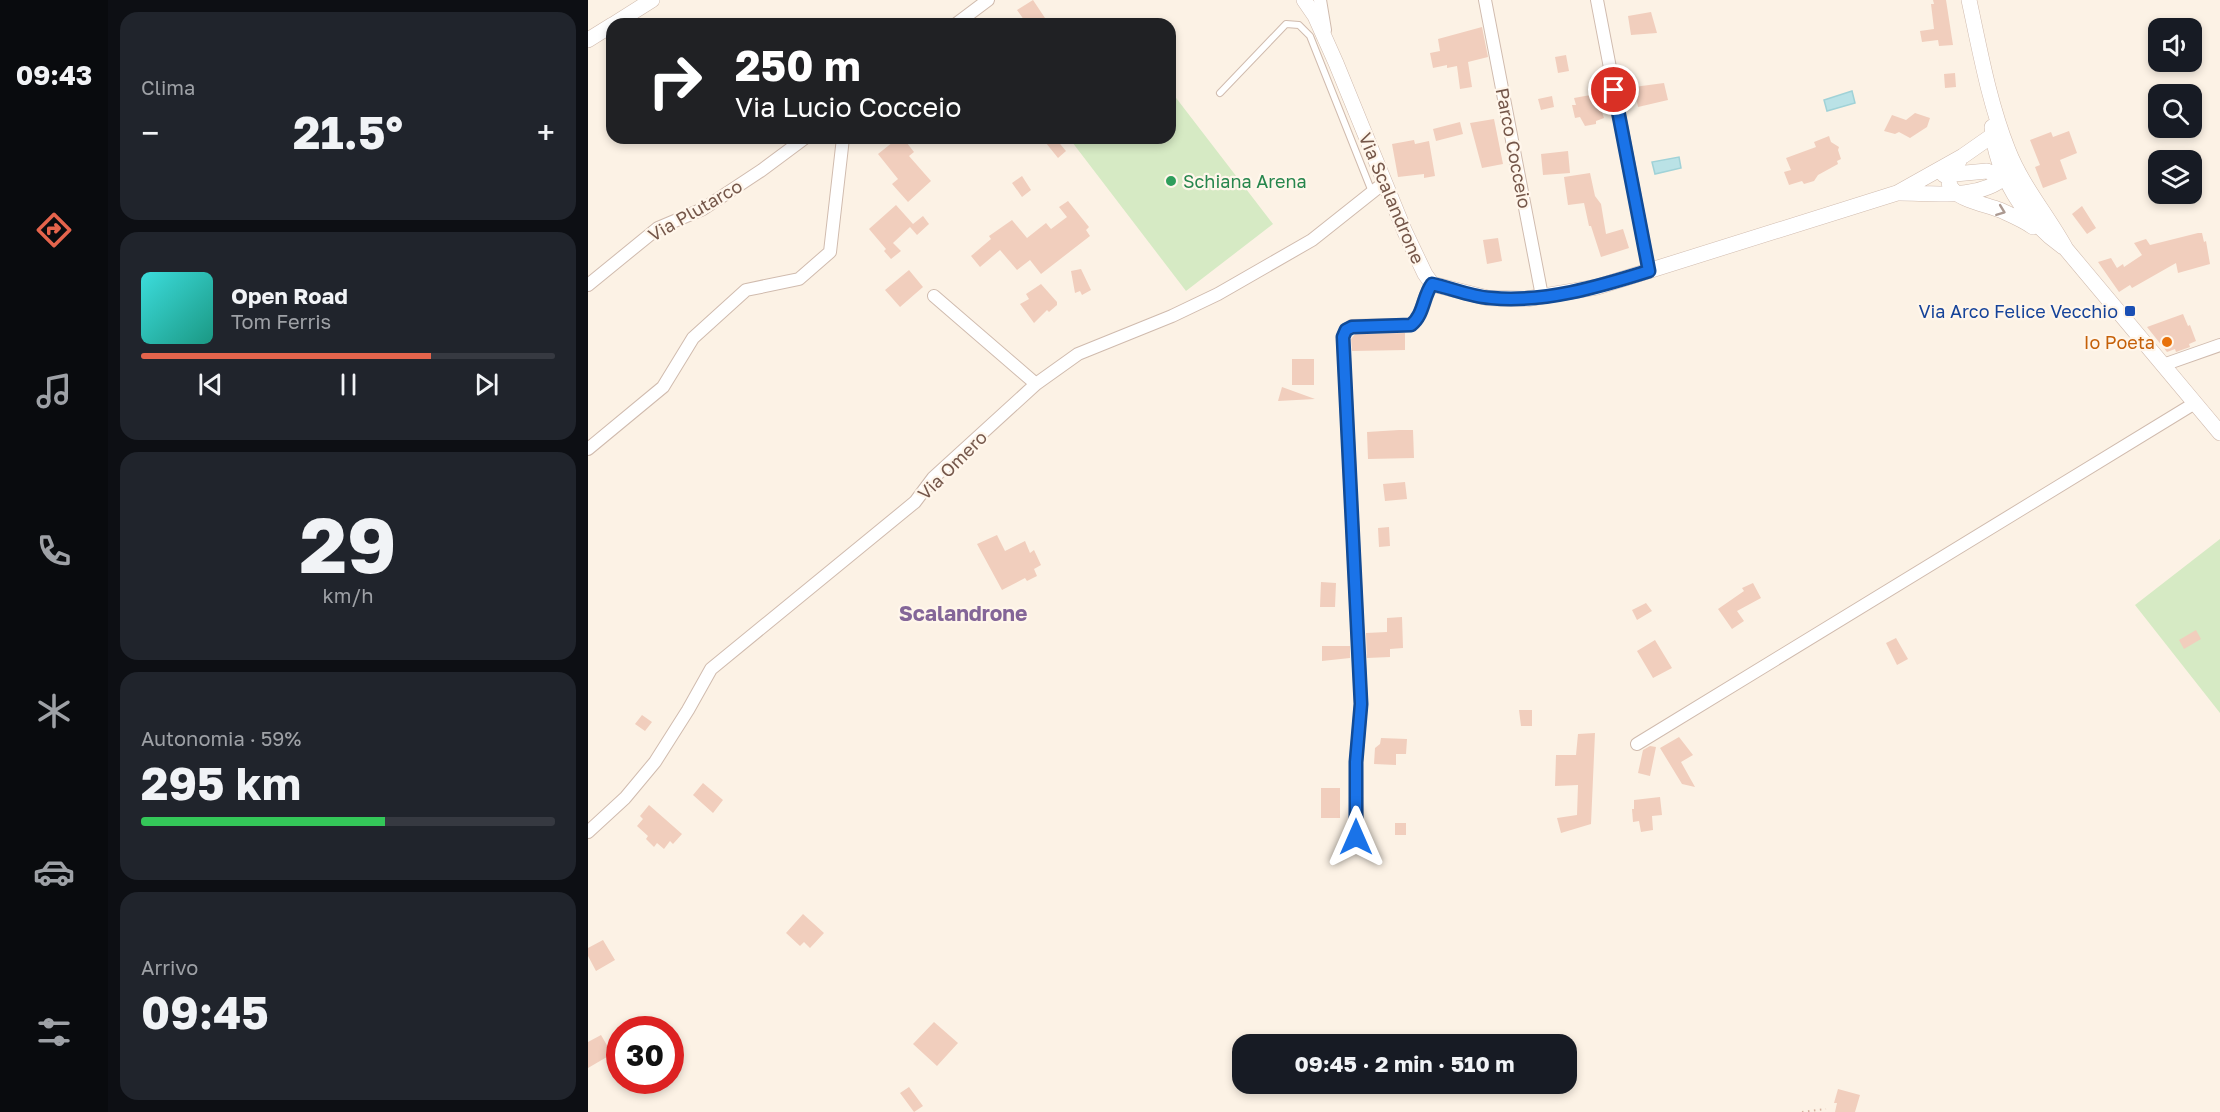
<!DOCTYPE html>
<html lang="it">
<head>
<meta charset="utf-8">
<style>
  :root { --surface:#171b24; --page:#20242c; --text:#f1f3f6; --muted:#9ea1a6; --line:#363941; --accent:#e5644c }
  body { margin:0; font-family:"Golos Text",sans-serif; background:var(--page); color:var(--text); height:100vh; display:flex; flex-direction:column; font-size:22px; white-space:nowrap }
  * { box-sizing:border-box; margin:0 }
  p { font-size:20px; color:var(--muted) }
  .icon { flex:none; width:33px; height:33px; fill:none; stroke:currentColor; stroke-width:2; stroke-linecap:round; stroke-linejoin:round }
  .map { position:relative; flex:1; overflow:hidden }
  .sheet { display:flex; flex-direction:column; gap:12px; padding:12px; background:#0d0f14; width:480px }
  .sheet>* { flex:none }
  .banner { position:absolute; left:18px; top:18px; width:570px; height:126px; border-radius:18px; box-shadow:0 3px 9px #0003; background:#202124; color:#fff; overflow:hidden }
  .buttons { position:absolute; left:1560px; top:18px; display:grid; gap:12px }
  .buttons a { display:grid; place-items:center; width:54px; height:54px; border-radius:12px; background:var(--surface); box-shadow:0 3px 9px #0003; font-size:30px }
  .speed { position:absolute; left:18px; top:1016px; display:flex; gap:12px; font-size:30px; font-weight:700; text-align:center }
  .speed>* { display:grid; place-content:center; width:78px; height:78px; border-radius:50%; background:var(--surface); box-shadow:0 3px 9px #0003; line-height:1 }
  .speed .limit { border:9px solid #d22; background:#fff; color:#111 }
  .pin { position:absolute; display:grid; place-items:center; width:51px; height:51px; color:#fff; margin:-26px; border:3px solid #fff; border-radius:50%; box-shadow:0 2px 6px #0007 }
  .me { position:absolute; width:66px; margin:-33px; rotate:0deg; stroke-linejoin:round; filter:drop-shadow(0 0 4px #0008) }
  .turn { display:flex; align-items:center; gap:21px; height:126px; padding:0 30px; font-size:27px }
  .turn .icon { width:78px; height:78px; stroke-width:2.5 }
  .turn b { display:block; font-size:42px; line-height:51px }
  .big { font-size:45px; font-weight:700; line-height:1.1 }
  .sheet .tile { flex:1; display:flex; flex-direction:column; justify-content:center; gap:9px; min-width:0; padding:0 21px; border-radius:18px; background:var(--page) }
  .sheet .dial { align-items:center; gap:0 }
  .dial b { font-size:78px; line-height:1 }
  .song { display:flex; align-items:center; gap:18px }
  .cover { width:72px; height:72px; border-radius:9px; background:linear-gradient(135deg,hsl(180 70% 55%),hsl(170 70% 35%)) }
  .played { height:6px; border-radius:3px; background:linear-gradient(90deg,var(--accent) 70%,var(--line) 70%) }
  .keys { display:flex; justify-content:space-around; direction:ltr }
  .heat { display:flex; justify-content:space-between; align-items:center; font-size:33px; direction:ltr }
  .charge { height:9px; border-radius:4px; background:linear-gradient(90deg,#34c759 59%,var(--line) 0) }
  .trip { position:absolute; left:644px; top:1034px; width:345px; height:60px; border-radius:18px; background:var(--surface); box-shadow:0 3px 9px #0003; font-weight:700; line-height:60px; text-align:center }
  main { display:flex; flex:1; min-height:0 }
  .tabs { display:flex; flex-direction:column; width:108px; justify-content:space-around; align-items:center; background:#090b0e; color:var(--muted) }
  .tabs .icon { width:42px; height:42px }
  .tabs .on { color:var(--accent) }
  .tabs b { font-size:27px; color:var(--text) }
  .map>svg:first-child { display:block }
  .green { fill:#d6eac4 }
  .water { fill:#bae2e6; stroke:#a0d2d7; stroke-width:1.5 }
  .building { fill:#f1cebd }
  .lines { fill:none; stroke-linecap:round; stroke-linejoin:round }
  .service-casing { stroke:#d0bbae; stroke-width:8 }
  .minor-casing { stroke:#d0bbae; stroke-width:14 }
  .tertiary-casing { stroke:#d0bbae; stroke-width:16 }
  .path { stroke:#d6b2a0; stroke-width:2; stroke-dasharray:1.5 4.5; stroke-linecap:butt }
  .service { stroke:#fff; stroke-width:6 }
  .minor { stroke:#fff; stroke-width:12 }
  .tertiary { stroke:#fff; stroke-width:15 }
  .oneway { stroke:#ac9a92 }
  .route-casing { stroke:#114b97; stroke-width:15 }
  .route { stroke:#1a73e8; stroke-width:10 }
  .leisure-dot { fill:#2e9e5b; stroke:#fff6eb; stroke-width:2 }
  .transit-dot { fill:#1a4fb4; stroke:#fff6eb; stroke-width:2 }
  .food-dot { fill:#e8710a; stroke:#fff6eb; stroke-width:2 }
  .labels { text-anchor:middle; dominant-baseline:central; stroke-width:4.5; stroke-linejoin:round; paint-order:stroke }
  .street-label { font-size:18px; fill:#75574a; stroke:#fff6eb }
  .leisure-label { font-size:18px; fill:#27864d; stroke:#fff6eb; text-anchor:start }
  .transit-label { font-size:18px; fill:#164399; stroke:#fff6eb; text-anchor:end }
  .food-label { font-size:18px; fill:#c56008; stroke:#fff6eb; text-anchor:end }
  .quarter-label { font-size:21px; font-weight:bold; fill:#846698; stroke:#fff6eb }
</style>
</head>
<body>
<main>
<nav class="tabs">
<b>09:43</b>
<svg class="icon on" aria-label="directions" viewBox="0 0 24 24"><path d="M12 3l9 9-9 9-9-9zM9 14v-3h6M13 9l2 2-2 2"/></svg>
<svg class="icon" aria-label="music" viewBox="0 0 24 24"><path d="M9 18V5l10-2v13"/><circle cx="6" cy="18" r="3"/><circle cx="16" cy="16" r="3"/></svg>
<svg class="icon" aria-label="phone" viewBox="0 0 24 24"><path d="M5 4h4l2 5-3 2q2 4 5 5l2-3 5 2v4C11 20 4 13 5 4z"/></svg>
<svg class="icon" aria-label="climate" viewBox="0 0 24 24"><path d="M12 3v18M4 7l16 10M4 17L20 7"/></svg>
<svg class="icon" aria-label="car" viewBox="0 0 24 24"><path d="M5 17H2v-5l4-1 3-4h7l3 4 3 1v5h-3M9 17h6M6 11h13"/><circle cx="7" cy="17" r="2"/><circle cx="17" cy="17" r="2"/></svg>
<svg class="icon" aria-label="filters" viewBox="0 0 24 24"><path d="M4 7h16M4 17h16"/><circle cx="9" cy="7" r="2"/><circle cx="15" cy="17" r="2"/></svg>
</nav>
<section class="sheet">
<div class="tile"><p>Clima</p>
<div class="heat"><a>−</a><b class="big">21.5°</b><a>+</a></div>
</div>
<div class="tile">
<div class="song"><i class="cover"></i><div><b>Open Road</b><p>Tom Ferris</p></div></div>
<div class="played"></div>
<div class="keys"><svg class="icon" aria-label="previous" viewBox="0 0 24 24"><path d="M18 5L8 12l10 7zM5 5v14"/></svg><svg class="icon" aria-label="pause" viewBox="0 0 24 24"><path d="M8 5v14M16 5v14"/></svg><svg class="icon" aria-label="next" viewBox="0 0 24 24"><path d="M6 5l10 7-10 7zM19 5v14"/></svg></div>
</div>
<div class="tile dial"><b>29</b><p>km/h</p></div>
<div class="tile"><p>Autonomia · 59%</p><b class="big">295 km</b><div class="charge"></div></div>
<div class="tile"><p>Arrivo</p><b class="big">09:45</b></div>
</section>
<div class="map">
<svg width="1632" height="1112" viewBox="0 0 1632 1112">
  <rect width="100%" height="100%" fill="#fcf2e5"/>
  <path class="green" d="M582 90 685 224 598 291 481 138H582Z
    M1632 539V713L1547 605Z"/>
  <path class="water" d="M1264 91 1267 103 1239 111 1236 100Z
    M1091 157 1093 168 1067 174 1064 162Z"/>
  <path class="building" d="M445 0 461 24H439L429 10Z
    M1345 0H1358L1365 45 1351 46 1350 40 1334 42 1332 31 1346 29 1343 4H1346Z
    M1063 12 1069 33 1043 35 1040 16Z
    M894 27 900 57 880 62 884 87 872 89 869 66 859 68V65L845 68 842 53 852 51 850 39Z
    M978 55 981 71 970 73 967 57Z
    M1367 73 1368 87 1357 88 1356 74Z
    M1076 83 1080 100 1050 107 1046 87Z
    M1008 94 1016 118 1008 121V124L997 126 992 117 987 118 984 105H988L986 98Z
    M964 96 966 107 953 110 950 99Z
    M1327 113 1342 118 1339 127 1322 138 1311 132 1307 134 1296 131 1304 115 1318 120Z
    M906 119 915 164 894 168 882 123Z
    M872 122 875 134 848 141 845 129Z
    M1481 131 1489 153 1472 160 1479 179 1455 188 1447 167 1452 165 1442 140 1463 132 1465 137Z
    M1241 136 1243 142 1251 147 1250 150 1253 159 1249 161 1250 164 1230 175 1226 181 1216 184 1214 181 1201 185 1196 172 1203 170 1198 158 1228 147 1226 142Z
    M310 138H315L326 152 321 156 343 181 320 202 304 184 310 179 290 154Z
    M454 138H467L478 151 470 158Z
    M826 140 827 144 841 141 847 176 836 178V174L810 177 804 144Z
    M980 151 982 173 955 175 953 154Z
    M1002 173 1007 196 1013 204 1018 234 1035 229 1041 248 1013 257 1003 226H1001L996 203 980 205 976 177Z
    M434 176 443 190 434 197 424 183Z
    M480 201 501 227 498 230 502 236 453 274 442 260 429 270 412 250 392 267 383 256 403 239 401 236 424 220 439 238 458 223 463 229 479 217 471 207Z
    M308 205 325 224 335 216 341 224 329 235 322 227 305 243 313 251 303 259 296 251 298 249 281 229Z
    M1494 206 1508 228 1499 234 1484 214Z
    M1610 233H1614L1616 242 1618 241 1622 264 1590 273 1588 263 1544 288 1542 285 1531 292 1510 262 1523 258 1529 268 1535 264 1536 267 1554 255 1546 243 1558 239 1562 245Z
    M910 238 914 261 899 264 895 240Z
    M493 269 503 290 494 295 492 291 487 293 483 271Z
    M321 270 335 287 312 307 297 290Z
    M453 284 469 302V305L461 312 459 310 446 323 432 304 441 299 438 294Z
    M1595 314 1600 326 1602 325 1608 341 1601 344 1602 347 1588 352 1587 349 1579 352 1559 327Z
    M817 333V350L764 351 763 339 767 334Z
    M704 359H726V385H704Z
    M694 387 727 399 690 401Z
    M811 430H825L826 458 780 459 779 432Z
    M817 482 819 499 797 501 795 484Z
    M801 527 802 546 791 547 790 528Z
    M409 535 417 551 437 541 442 553 446 550 453 565 446 569 449 576 439 581 437 578 414 590 389 544Z
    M733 582 748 583 747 607H732Z
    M1165 583 1173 598 1149 611 1156 621 1144 629 1130 609 1156 591 1154 588Z
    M1058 603 1064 611 1049 620 1044 610Z
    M814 617 815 648 802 649V657L779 658 778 633 799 632V618Z
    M1608 630 1613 639 1596 649 1591 640Z
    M1308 638 1320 659 1309 665 1298 643Z
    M1067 640 1084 668 1065 678 1049 651Z
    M734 646H762V658L734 661Z
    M931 710H944V726H933Z
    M54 715 64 722 57 731 47 724Z
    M1007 733 1003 824 973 833 969 818 989 815 990 785 967 786 968 755H988L990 734Z
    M1091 737 1105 755 1093 762 1107 787 1094 784 1072 748Z
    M793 738 819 739 818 754H808V765L786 764 787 748 792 744Z
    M1062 746 1068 747 1062 776 1050 773 1055 750Z
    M115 783 135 800 125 813 105 795Z
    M733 788H752V818H733Z
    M1072 797 1074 815 1064 816 1065 830 1053 832 1051 821 1045 822 1044 809H1046V800Z
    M61 805 94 834 85 844 82 841 76 849 69 843 66 847 58 839 60 836 49 826 55 819 52 816Z
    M807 823H818V835H807Z
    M215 914 236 933 222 948 216 942 212 946 198 933Z
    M15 940 27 960 8 971 0 956V948Z
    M346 1022 370 1043 349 1066 325 1044Z
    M13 1035 24 1054 0 1068V1042Z
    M321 1087 335 1106 326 1112 312 1093Z
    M1250 1089 1272 1095 1267 1112H1247L1249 1103H1246Z"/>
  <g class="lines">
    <defs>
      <path id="service" d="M632 93 698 24 711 25 722 36 784 192"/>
      <path id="minor" d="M732 0 737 30
        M897 0 954 296
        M1009 0 1061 271
        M368 24 400 0
        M0 285 70 228 115 209 174 170 217 138
        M346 296 448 384
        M1575 365 1632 345
        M0 449 75 387 105 338 158 290 211 279 242 252 255 138
        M1049 744 1607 403
        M0 832 37 798 67 762 100 710 123 669 327 502 345 478 448 384 490 354 584 316 630 294 724 240 797 182
        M769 837 768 762 773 704 755 337 758 330 764 326 823 325C836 315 834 296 844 284"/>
      <path id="tertiary" d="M716 0 727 16 748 63 817 232 837 274 844 284 900 298 938 299 1009 287 1309 193 1375 156 1405 135
        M1381 0C1392 51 1401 102 1420 150 1434 186 1460 216 1478 249L1632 433
        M26 24 64 0
        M0 40 24 25
        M1404 127C1408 175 1436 219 1475 247
        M1371 161C1340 195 1388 201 1412 210 1423 215 1435 220 1445 227
        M1356 175 1399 171 1423 180
        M1312 193C1345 193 1391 200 1417 177L1418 169"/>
    </defs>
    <use href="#service" class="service-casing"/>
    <use href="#minor" class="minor-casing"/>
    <use href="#tertiary" class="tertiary-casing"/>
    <path class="path" d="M1214 1112 1238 1109"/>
    <use href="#service" class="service"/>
    <use href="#minor" class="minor"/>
    <use href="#tertiary" class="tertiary"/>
  </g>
  <defs><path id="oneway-chevron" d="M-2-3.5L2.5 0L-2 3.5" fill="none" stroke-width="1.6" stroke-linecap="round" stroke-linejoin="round" transform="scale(1.5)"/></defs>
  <use class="oneway" href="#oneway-chevron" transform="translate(1413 211) rotate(21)"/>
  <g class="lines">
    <defs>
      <path id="route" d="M768 837V762L773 704 755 337 758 330 764 327 823 325C836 315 835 296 844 284 863 288 883 297 903 298 956 303 1010 287 1061 271L1026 90"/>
    </defs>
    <use href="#route" class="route-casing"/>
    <use href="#route" class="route"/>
  </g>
  <circle class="leisure-dot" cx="583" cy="181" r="6"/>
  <rect class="transit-dot" x="1536" y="305" width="12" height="12" rx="3"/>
  <circle class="food-dot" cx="1579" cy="342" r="6"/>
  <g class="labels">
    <g class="street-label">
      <text transform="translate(926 148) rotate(79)">Parco Cocceio</text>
      <text transform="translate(804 198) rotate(67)">Via Scalandrone</text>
      <text transform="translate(107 210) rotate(-30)">Via Plutarco</text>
      <text transform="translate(364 465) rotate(-45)">Via Omero</text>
    </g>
    <g class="leisure-label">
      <text x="595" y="181">Schiana Arena</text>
    </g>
    <g class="transit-label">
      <text x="1530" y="311">Via Arco Felice Vecchio</text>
    </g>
    <g class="food-label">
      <text x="1567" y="342">Io Poeta</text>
    </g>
    <g class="quarter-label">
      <text x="375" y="613">Scalandrone</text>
    </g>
  </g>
</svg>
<div class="buttons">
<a><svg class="icon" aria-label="sound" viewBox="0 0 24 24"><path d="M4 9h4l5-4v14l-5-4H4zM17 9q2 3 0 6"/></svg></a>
<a><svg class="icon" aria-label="search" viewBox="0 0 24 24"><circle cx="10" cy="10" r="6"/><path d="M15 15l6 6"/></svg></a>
<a><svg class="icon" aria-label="layers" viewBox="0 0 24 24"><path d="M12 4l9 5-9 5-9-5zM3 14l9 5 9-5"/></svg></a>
</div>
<div class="speed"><div class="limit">30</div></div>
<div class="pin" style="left:1026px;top:90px;background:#d93025"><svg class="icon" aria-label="arrive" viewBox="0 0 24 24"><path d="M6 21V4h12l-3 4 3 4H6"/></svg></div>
<svg class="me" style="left:768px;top:837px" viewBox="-20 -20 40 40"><path d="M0-17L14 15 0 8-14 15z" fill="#1a73e8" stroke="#fff" stroke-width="4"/></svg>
<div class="trip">09:45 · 2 min · 510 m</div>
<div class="banner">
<div class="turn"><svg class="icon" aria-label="right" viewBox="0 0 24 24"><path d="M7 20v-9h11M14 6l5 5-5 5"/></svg><div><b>250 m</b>Via Lucio Cocceio</div></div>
</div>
</div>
</main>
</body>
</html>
